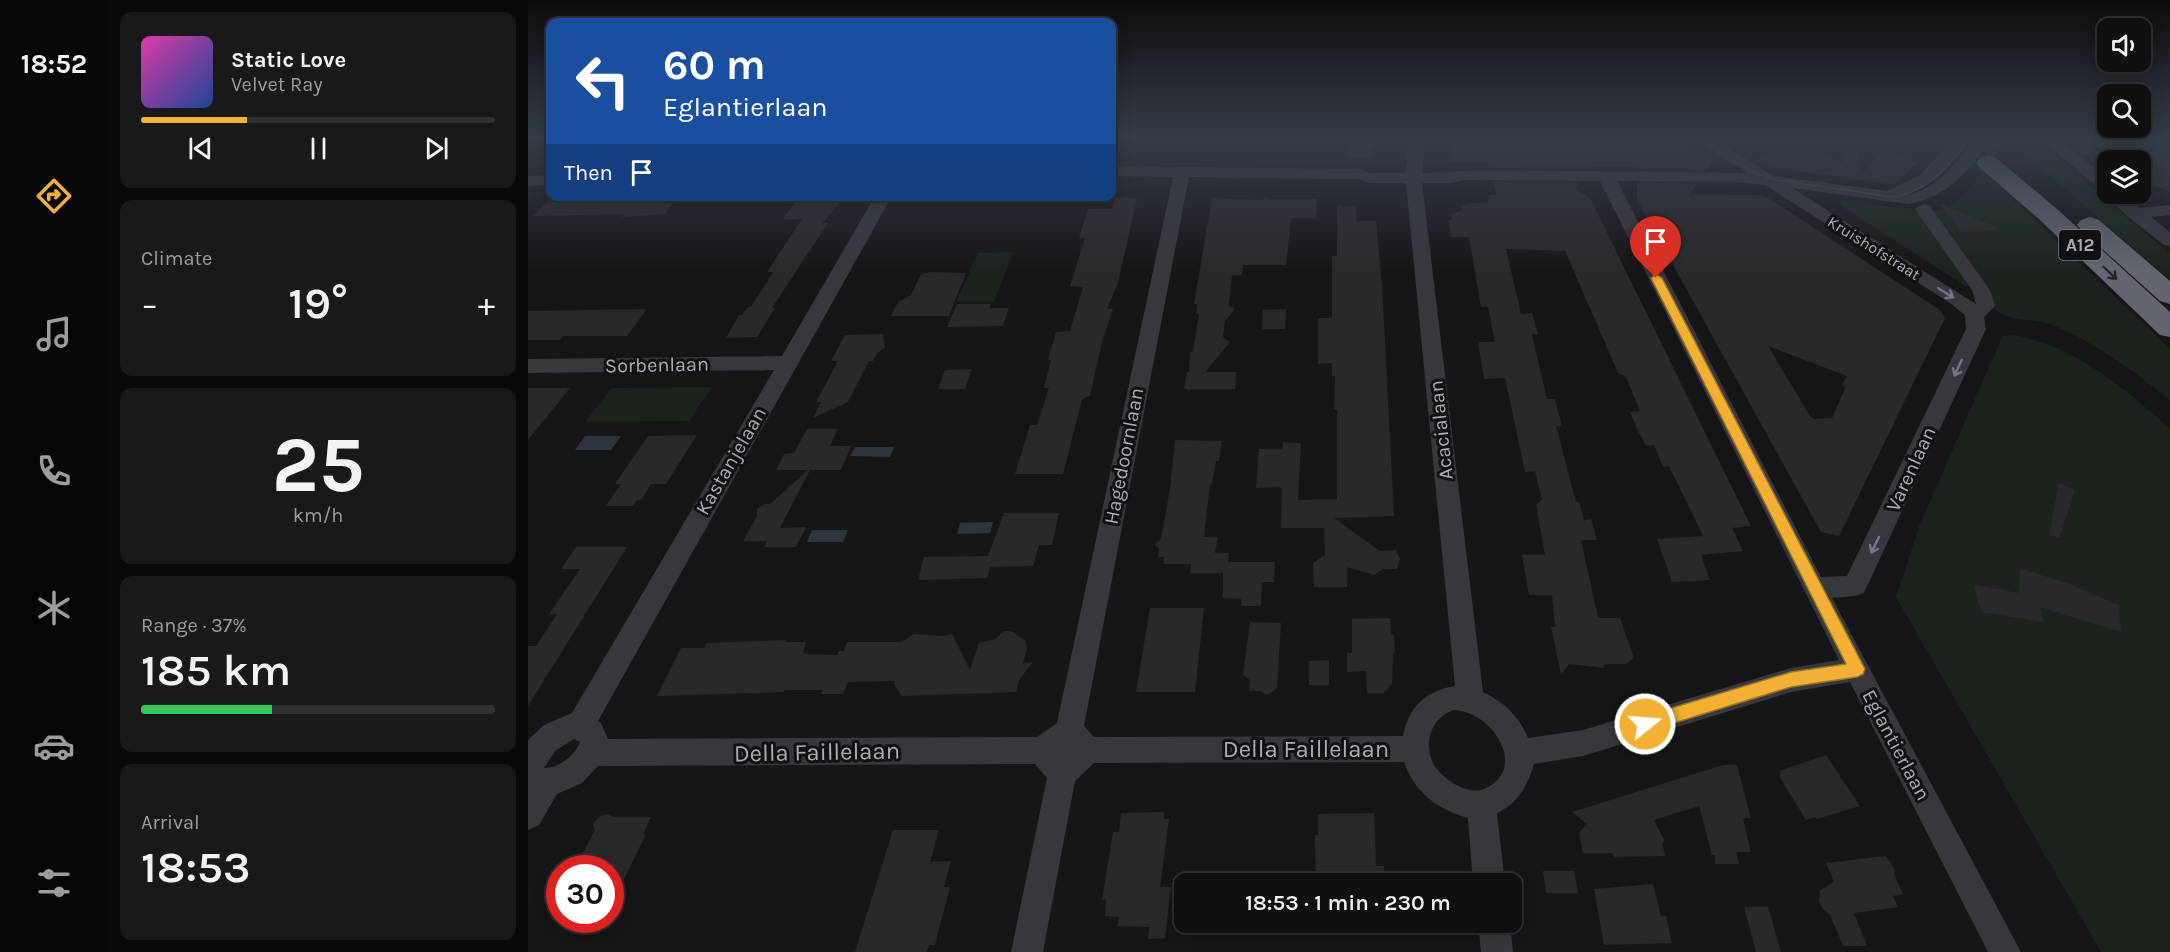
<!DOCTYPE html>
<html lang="en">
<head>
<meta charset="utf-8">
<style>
  :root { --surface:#101012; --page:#19191b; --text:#f1f3f6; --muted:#9c9d9f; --line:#303032; --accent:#f2b134 }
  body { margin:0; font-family:Karla,sans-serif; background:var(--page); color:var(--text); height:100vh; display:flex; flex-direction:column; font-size:22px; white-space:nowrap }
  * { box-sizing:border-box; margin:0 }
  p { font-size:20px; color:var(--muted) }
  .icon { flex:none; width:33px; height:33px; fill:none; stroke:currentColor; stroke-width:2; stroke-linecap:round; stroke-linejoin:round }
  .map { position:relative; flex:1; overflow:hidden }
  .details { display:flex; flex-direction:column; gap:12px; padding:12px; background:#09090a; width:420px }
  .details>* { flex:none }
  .hud { position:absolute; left:18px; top:18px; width:570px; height:183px; border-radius:12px; box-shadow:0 3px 15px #0003,0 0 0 2px var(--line); background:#1a4fa0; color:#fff; overflow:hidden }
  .tools { position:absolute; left:1569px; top:18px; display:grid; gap:12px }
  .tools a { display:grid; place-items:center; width:54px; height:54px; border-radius:12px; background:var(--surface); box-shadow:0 3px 15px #0003,0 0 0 2px var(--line); font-size:30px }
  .speed { position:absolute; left:18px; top:855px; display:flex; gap:12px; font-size:30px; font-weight:700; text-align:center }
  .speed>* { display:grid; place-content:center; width:78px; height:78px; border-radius:50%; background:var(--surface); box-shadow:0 3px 15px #0003,0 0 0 2px var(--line); line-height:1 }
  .speed .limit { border:9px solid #d22; background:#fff; color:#111 }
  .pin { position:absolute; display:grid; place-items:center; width:51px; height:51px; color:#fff; margin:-62px -26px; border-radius:50% 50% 50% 0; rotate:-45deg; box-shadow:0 0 6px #0007 }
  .pin .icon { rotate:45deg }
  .me { position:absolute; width:66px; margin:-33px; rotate:73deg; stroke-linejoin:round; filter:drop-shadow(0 0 4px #0008) }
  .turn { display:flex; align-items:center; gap:21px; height:126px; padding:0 18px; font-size:27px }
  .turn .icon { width:78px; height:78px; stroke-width:2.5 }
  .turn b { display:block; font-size:42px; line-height:51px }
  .then { display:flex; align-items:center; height:57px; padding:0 18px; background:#0003; gap:12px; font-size:22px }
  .big { font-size:45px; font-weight:600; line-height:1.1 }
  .details .card { flex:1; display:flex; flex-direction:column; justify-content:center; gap:9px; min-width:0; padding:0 21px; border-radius:12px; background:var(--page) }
  .details .dial { align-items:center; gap:0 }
  .dial b { font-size:78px; line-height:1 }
  .song { display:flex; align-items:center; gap:18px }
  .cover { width:72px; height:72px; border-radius:9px; background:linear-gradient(135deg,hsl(320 70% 55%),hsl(220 70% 35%)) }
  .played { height:6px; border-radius:3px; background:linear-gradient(90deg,var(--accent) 30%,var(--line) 30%) }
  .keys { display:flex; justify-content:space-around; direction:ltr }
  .heat { display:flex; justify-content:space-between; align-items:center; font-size:33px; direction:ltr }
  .charge { height:9px; border-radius:4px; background:linear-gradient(90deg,#34c759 37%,var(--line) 0) }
  .trip { position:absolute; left:646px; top:873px; width:348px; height:60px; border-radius:12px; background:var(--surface); box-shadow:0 3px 15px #0003,0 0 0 2px var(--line); font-weight:600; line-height:60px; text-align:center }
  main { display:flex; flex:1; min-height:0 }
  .menu { display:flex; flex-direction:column; width:108px; justify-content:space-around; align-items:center; background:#060607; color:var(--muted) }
  .menu .icon { width:42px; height:42px }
  .menu .active { color:var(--accent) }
  .menu b { font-size:27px; color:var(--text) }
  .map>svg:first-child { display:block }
  .green { fill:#1c231d }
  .water { fill:#2c353c }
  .building { fill:#29292c; fill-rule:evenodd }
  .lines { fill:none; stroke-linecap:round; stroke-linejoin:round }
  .highway-tunnel { stroke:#333438; stroke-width:26; stroke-dasharray:26 13; stroke-linecap:butt }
  .street { fill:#37383d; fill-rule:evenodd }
  .highway { fill:#63666e; fill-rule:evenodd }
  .tram { stroke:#4a4c52; stroke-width:1.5 }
  .oneway { stroke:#26262a }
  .oneway2 { stroke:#757881 }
  .route { fill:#f2b134; stroke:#9d7322; stroke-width:1.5 }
  .labels { text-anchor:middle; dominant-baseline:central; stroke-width:6; stroke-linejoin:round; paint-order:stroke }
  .far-street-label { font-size:16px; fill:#a8adb8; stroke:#111113 }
  .shield { fill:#111113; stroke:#7b7e86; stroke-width:1.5 }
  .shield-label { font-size:18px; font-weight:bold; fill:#a8adb8 }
  .street-label { font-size:20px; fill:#a8adb8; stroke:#111113 }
  .near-street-label { font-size:24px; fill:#a8adb8; stroke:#111113 }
</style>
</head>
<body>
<main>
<nav class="menu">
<b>18:52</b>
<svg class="icon active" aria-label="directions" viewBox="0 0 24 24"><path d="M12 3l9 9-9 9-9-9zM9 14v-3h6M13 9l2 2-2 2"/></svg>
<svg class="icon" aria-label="music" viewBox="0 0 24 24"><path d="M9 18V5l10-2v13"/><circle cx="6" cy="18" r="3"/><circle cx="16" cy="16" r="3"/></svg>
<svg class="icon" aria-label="phone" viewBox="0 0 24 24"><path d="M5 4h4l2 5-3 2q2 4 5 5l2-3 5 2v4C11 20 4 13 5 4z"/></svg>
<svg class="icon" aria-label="climate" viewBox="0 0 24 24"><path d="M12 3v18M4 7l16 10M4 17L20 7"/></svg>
<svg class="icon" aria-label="car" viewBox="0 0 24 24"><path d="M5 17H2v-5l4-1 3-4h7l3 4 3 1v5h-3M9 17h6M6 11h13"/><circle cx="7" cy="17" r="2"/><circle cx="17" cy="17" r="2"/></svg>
<svg class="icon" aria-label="filters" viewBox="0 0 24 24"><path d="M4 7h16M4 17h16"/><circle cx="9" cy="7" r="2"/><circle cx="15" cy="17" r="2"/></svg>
</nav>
<section class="details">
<div class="card">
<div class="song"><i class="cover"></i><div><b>Static Love</b><p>Velvet Ray</p></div></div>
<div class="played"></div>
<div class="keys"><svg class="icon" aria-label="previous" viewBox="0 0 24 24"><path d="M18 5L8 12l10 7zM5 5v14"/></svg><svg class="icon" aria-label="pause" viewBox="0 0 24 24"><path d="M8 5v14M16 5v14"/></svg><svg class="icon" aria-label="next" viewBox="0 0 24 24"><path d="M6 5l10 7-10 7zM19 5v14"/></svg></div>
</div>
<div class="card"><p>Climate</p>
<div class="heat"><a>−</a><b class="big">19°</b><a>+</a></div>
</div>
<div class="card dial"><b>25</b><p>km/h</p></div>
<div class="card"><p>Range · 37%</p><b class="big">185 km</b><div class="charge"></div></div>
<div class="card"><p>Arrival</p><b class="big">18:53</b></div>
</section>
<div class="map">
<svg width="1642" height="952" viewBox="0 0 1642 952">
  <rect width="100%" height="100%" fill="#161618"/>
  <path class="green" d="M1488 146 1529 158 1642 254V280Z
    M1455 171 1642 349V400C1606 372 1567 342 1524 325 1507 318 1486 322 1470 312 1462 306 1462 295 1460 287L1437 286 1315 207 1311 202 1320 200C1341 203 1406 217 1423 206 1435 199 1446 182 1455 171Z
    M485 252 466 302H428L450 253Z
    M1486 335C1549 347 1595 388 1642 428V952H1573L1368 597 1392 524 1472 342 1475 336Z
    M184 387 161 421 57 422 83 388Z"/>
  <path class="water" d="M57 436H93L83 450H47Z
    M327 447H366L362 457 322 456Z
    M465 522 462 533 429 534 432 523Z
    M284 530H320L315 542H279Z"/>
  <path class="building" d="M1065 138H1146L1184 162 1178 170 1109 169V167L961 168 960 163 922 162 923 145H929V141L1027 142V144L1067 145Z
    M1536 138H1568L1597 160H1580V173Z
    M821 139H844L843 142H846L844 159 822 158V155H820Z
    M1634 144 1642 148V191L1612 182V145Z
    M1280 149 1315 163 1314 151 1330 153 1333 169 1336 171 1356 151 1389 162 1367 185 1250 168 1226 161 1256 150 1279 156Z
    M965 182 1051 183 1048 189 1062 198 1223 526 1204 528 1215 551 1173 555 1182 580 1144 582 1129 539 1175 536 1141 466 1135 467 1126 445 1118 446 1110 431 1102 412 1112 411 1098 377 1090 373 1085 361 1037 251 978 249 993 314 1004 313 1010 334H1004L1010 361 1019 399H1027L1034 426H1028L1048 502H1051L1056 520 1063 519 1069 540H1053L1070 618H1092L1106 658 1098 664H1080L1075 665 1076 668 1041 664 1033 674 1023 627H1027L1024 595H1001L994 555H1017L1008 505 1014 500 1007 471 997 472 977 378 956 379 950 342H967L960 307H953L941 237H923L920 220 924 219 923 214 934 210 933 205 961 201 960 195H969Z
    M1109 183 1169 184 1162 194 1228 195 1240 198 1412 310 1417 318 1311 536 1293 532 1109 200ZM1240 346 1319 376 1314 385 1318 387 1304 418 1286 419 1282 416Z
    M66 196H150L137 214 94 217 96 214 5 216 21 200Z
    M738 197 741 199H789L788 218H763L758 265H715L714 275H704L701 305 707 309 697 321 695 337 702 342 677 372H708L707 389H663L660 392V389H656L659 372H661L662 352 665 351 671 314H668L669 304H666L684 198 734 200Z
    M270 198H316L294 223H300L244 308H247L229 337 198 338 211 315H214L220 307H223L245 272H239L274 219H255Z
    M587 198H609L590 283 579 309H585L574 342 562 396 554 399 535 474H487L502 425H509L521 388H516L523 360H520L528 332 542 331 555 287 542 286 557 238H551L560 209H584Z
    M1412 204 1475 230 1433 231Z
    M809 206 828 207 829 221H848L854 285 866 516 806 518 852 551 868 550 872 559 869 569H855L846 575 819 567V587H786L785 563 797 555 796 528H753L754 489 751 487 728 488 731 449H754L755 442 773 443 770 500 809 499V410H806L807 376H804V363L790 364V318H804V256H809Z
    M403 272 438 273 421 316H363L370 302 383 295 393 274Z
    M429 304H463L461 308H481L475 326 419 327Z
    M119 309 99 336H35L32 340H0V311Z
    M758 309 757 329H734L735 310Z
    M355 334 357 348 349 353 345 361H341L320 402 285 418 293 402H288L310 361H303L317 335Z
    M444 369 437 389H410L417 370Z
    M0 388H42L0 440Z
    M279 429H310L302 446H323L313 470H282L252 528 278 527 268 547H236L239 541H215L229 516V509L236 504H242L280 470H248L256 454 266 453Z
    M169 435 138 484H123L113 500H109L105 506H78L93 484H87L120 436Z
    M647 440 694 441 691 461H688L684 484H682L676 537H690L687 553H701L700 562H747L746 582H734L733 606H713V599L695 598V573H662L663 564H635L636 557H630L631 549 627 545 633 539 642 489Z
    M1531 483 1547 490 1531 538 1521 535Z
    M476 513H531L524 545H511L505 566 462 567 459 578 390 580 396 557 460 556Z
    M48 547H99L0 706V646H8L29 614H21L52 569H33Z
    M1492 568 1544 585 1590 605 1593 632 1512 607 1516 622 1453 612 1446 585 1491 593Z
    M622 608H676L667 692H608Z
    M862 618 863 635H866L867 653 865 654 864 684 855 693H839L838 671 819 672V653H824V619Z
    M722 622 753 623 749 688 740 695 732 691H721L722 680 715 675Z
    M476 631H483L498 641 499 648 495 664 505 662 491 680 488 692 374 696 366 684 367 681 320 682 315 694H293L295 690H257L256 692 129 696 153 648H176L178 643 258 640V642H278L275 654 309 655 311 651H316L319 642H373L386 634 414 636 424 634 442 670 451 643 467 639Z
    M801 660V685H781V661Z
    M1298 755 1332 806 1289 819 1287 817 1278 820 1251 776 1253 775 1251 771Z
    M1195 765H1209L1223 818H1215L1223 852H1208L1211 864H1187V855H1184L1171 806 1126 820 1136 840 1134 845 1138 856 1086 857 1085 853H1055L1051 833 1059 824 1044 812Z
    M636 812V819H641L632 887H643L637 938 620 939 621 927 589 926 591 917 577 916 578 899 574 900 585 832H591L593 813Z
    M846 813 848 866H856V884H788L787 835H790V814Z
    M78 814 86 817H123L115 834H118L82 908V868H47L67 830 65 824 71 817Z
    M365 830H411L402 862 423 861 416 887H422L407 945H401L399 952H327Z
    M1358 856 1367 870 1366 874 1375 894 1365 896 1370 907 1326 913 1339 946H1315L1302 915 1294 908 1291 901 1292 890 1306 882 1298 863Z
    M1015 871H1046L1050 893H1018Z
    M1125 884 1133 916H1138L1144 943 1076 945 1066 889Z
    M1216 907H1240L1253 952H1228Z"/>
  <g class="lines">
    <path class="highway-tunnel" d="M1458 138 1472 148"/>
    <path class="street" d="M878 138H894L896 152 894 173 957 170 1219 173 1166 138H1185L1245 176 1359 191 1391 176 1426 138H1442C1426 160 1406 186 1380 194 1412 189 1429 161 1449 138H1465C1441 170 1421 197 1380 204L1264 188 1448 304 1444 290 1387 209 1395 204 1401 205 1462 290 1467 306 1456 317 1458 329 1336 593 1327 596 1304 598 1493 952H1460L1322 682 1263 692 1055 756 1006 764C999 787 990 803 969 813L977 884H945L940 818C909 809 887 793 876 762L566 763 547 781 515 952H483L519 778 507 764 70 766 54 783 29 794 11 825 0 830V740L16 725 44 713 246 370 0 373V359L254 356 347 196H364L70 721 73 723 80 739 509 737 529 723 645 177 584 176V166L831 169 844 173H877L880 152ZM661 177 829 179 842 183H878L927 686C898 691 881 706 875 736L566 737 556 726ZM937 180 1072 181 1311 660 1263 668 1055 730 1000 738C991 716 976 702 955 692L894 183H923ZM1089 181 1206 182 1237 185 1422 303 1437 315 1438 329 1319 576 1293 577ZM926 710C964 711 1002 769 956 789 939 796 913 778 905 763 895 743 904 716 926 710ZM46 739 52 742C47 756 31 768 16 768L27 751Z
      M1512 138H1529L1580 179V194H1595L1612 208 1642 205V215L1623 217 1642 232V246L1636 245C1624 235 1581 204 1579 193L1574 191Z
      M22 175V185L0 186V176Z
      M950 922H982L985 952H953Z"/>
    <path class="highway" d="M1460 156 1468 158 1529 209 1642 312V337L1632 335 1511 219 1452 168 1448 163 1452 158Z
      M1562 217 1571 220 1642 281V304L1632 301 1553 230 1549 225 1553 220Z"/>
    <path class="tram" d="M1171 138 1223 171 1243 179 1365 197C1403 191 1421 165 1444 138"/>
  </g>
  <defs><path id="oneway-shaft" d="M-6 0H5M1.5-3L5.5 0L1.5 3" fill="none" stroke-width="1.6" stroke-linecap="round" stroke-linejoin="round" transform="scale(1.5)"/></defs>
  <use class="oneway" href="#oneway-shaft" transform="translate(1582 273) rotate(44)"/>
  <g class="oneway2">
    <use href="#oneway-shaft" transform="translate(1418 293) rotate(32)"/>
    <use href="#oneway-shaft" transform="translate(1430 368) rotate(115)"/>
    <use href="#oneway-shaft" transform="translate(1347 545) rotate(116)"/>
  </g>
  <linearGradient id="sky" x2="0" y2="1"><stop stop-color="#0c0c0d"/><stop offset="0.51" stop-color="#363c48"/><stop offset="1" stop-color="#363c48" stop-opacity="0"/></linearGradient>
  <rect width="1642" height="271" fill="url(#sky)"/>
  <path class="route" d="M1128 274 1134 278 1337 669 1335 674 1329 677 1263 687 1117 732 1111 729 1109 724 1111 718 1117 716 1263 672 1318 664 1123 278Z"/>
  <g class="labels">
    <g class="far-street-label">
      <text transform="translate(1346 248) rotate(32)">Kruishofstraat</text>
    </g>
    <rect class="shield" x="1531" y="230" width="42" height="30" rx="4.5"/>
    <g class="shield-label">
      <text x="1552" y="245">A12</text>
    </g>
    <g class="street-label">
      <text transform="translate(129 365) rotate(-1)">Sorbenlaan</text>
      <text transform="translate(913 430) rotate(-96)">Acacialaan</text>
      <text transform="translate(596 456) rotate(-79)">Hagedoornlaan</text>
      <text transform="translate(203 461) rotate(-60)">Kastanjelaan</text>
      <text transform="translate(1383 469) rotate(-65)">Varenlaan</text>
      <text transform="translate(1368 745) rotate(62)">Eglantierlaan</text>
    </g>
    <g class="near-street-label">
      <text x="778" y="749">Della Faillelaan</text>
      <text transform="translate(289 752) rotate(-1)">Della Faillelaan</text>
    </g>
  </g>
</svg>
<div class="tools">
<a><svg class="icon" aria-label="sound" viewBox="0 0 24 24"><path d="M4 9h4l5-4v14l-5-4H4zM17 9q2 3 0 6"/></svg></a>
<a><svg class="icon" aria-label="search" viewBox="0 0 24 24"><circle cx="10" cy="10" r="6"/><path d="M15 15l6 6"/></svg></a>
<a><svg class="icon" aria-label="layers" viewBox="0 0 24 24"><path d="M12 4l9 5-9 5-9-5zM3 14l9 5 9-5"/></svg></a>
</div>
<div class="speed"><div class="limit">30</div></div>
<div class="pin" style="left:1128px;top:278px;background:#d93025"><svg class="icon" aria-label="arrive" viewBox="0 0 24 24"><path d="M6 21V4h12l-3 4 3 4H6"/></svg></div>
<svg class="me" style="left:1117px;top:724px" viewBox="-20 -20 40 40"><circle r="17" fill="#f2b134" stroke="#fff" stroke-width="3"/><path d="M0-11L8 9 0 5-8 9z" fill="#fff"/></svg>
<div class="trip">18:53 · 1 min · 230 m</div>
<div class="hud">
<div class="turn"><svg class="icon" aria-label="left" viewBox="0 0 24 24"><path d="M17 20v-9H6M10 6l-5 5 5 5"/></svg><div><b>60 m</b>Eglantierlaan</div></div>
<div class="then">Then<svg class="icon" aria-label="arrive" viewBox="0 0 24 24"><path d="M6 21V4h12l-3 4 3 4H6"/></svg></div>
</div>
</div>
</main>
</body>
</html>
